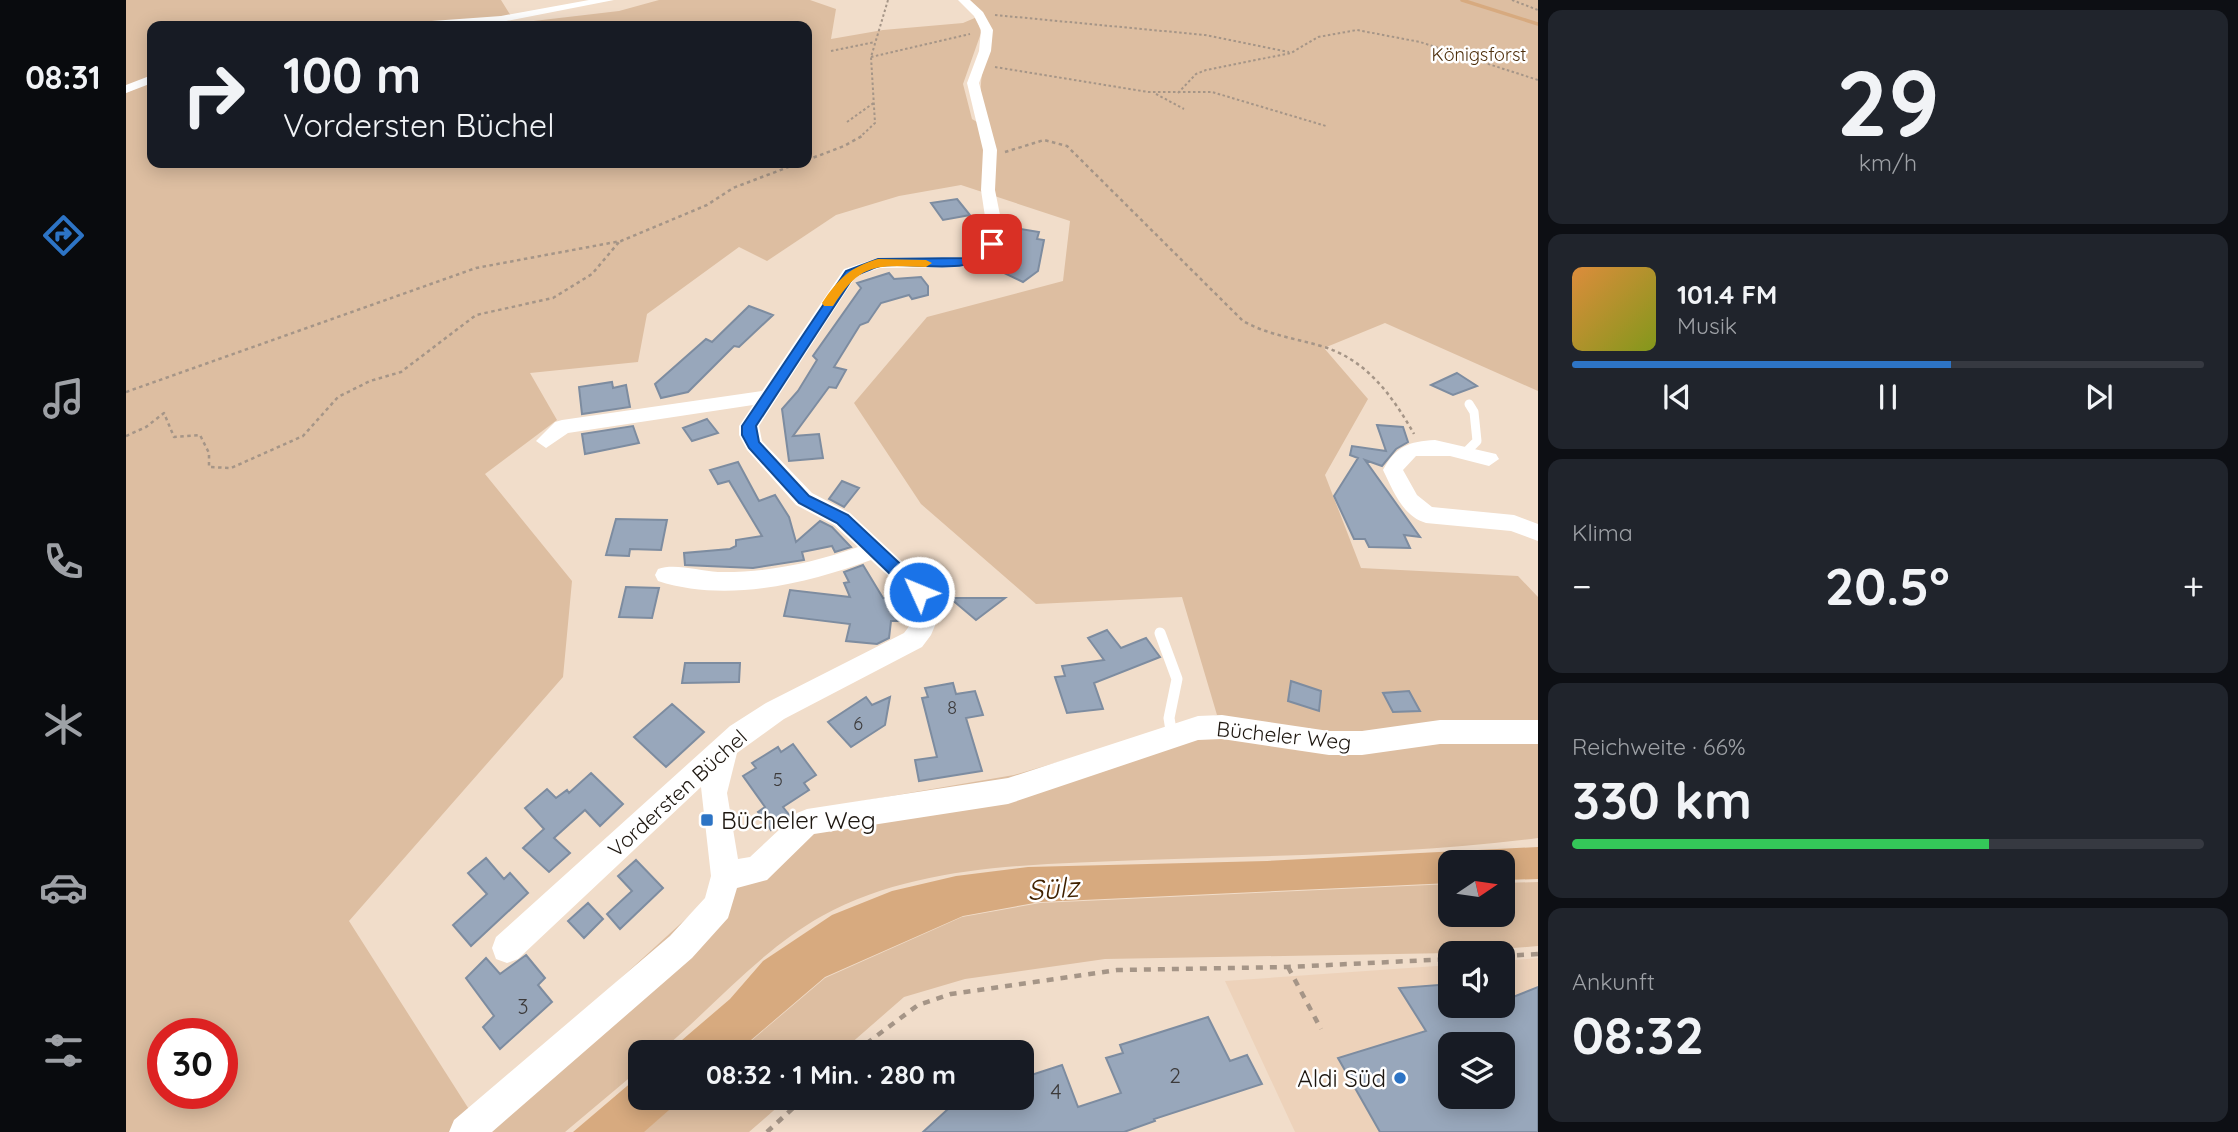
<!DOCTYPE html>
<html lang="de">
<head>
<meta charset="utf-8">
<style>
  :root { --surface:#171b24; --page:#20242c; --text:#f1f3f6; --muted:#9ea1a6; --line:#363941; --accent:#2d74c5 }
  body { margin:0; font-family:Quicksand,sans-serif; background:var(--page); color:var(--text); height:100vh; display:flex; flex-direction:column; font-size:26px; white-space:nowrap }
  * { box-sizing:border-box; margin:0 }
  p { font-size:23px; color:var(--muted) }
  .icon { flex:none; width:38px; height:38px; fill:none; stroke:currentColor; stroke-width:2; stroke-linecap:round; stroke-linejoin:round }
  .map { position:relative; flex:1; overflow:hidden }
  .drawer { display:flex; flex-direction:column; gap:10px; padding:10px; background:#0d0f14; width:700px }
  .drawer>* { flex:none }
  .top-card { position:absolute; left:21px; top:21px; width:665px; height:147px; border-radius:14px; box-shadow:0 4px 18px #0003; background:#171b24; color:var(--text); overflow:hidden }
  .needle { width:46px; rotate:77deg }
  .controls { position:absolute; left:1312px; top:850px; display:grid; gap:14px }
  .controls a { display:grid; place-items:center; width:77px; height:77px; border-radius:14px; background:var(--surface); box-shadow:0 4px 18px #0003; font-size:35px }
  .speed { position:absolute; left:21px; top:1018px; display:flex; gap:14px; font-size:35px; font-weight:700; text-align:center }
  .speed>* { display:grid; place-content:center; width:91px; height:91px; border-radius:50%; background:var(--surface); box-shadow:0 4px 18px #0003; line-height:1 }
  .speed .limit { border:10px solid #d22; background:#fff; color:#111 }
  .pin { position:absolute; display:grid; place-items:center; width:60px; height:60px; color:#fff; margin:-30px; border-radius:14px; box-shadow:0 4px 10px #0006 }
  .me { position:absolute; width:77px; margin:-38px; rotate:314deg; stroke-linejoin:round; filter:drop-shadow(0 0 5px #0008) }
  .turn { display:flex; align-items:center; gap:24px; height:147px; padding:0 21px; font-size:32px }
  .turn .icon { width:91px; height:91px; stroke-width:2.5 }
  .turn b { display:block; font-size:49px; line-height:60px }
  .big { font-size:52px; font-weight:800; line-height:1.1 }
  .drawer .widget { flex:1; display:flex; flex-direction:column; justify-content:center; gap:10px; min-width:0; padding:0 24px; border-radius:14px; background:var(--page) }
  .drawer .dial { align-items:center; gap:0 }
  .dial b { font-size:91px; line-height:1 }
  .song { display:flex; align-items:center; gap:21px }
  .cover { width:84px; height:84px; border-radius:10px; background:linear-gradient(135deg,hsl(30 70% 55%),hsl(70 70% 35%)) }
  .played { height:7px; border-radius:4px; background:linear-gradient(90deg,var(--accent) 60%,var(--line) 60%) }
  .keys { display:flex; justify-content:space-around; direction:ltr }
  .heat { display:flex; justify-content:space-between; align-items:center; font-size:38px; direction:ltr }
  .charge { height:10px; border-radius:5px; background:linear-gradient(90deg,#34c759 66%,var(--line) 0) }
  .trip { position:absolute; left:502px; top:1040px; width:406px; height:70px; border-radius:14px; background:var(--surface); box-shadow:0 4px 18px #0003; font-weight:800; line-height:70px; text-align:center }
  main { display:flex; flex:1; min-height:0 }
  .menu { display:flex; flex-direction:column; width:126px; justify-content:space-around; align-items:center; background:#090b0e; color:var(--muted) }
  .menu .icon { width:49px; height:49px }
  .menu .current { color:var(--accent) }
  .menu b { font-size:32px; color:var(--text) }
  .map>svg:first-child { display:block }
  .built { fill:#edd2ba; fill-rule:evenodd }
  .green { fill:#ddbea1; fill-rule:evenodd }
  .water { fill:#d7aa7f }
  .lines { fill:none; stroke-linecap:round; stroke-linejoin:round }
  .stream { stroke:#d7aa7f; stroke-width:3.5 }
  .building { fill:#98a7bb; stroke:#7d8ca0; stroke-width:2; fill-rule:evenodd }
  .path-far2 { stroke:#a59587; stroke-width:2; stroke-dasharray:2.5 2.5; stroke-linecap:butt }
  .path-far1 { stroke:#a59587; stroke-width:2.5; stroke-dasharray:3.5 3.5; stroke-linecap:butt }
  .path { stroke:#a59587; stroke-width:4.5; stroke-dasharray:7 7; stroke-linecap:butt }
  .service-far1 { stroke:#fff; stroke-width:9 }
  .service { stroke:#fff; stroke-width:11 }
  .minor { fill:#fff; fill-rule:evenodd }
  .route { fill:#1a73e8; stroke:#114b97; stroke-width:2 }
  .slow { fill:#f59e0b }
  .poi-dot { fill:#2d74c5; stroke:#fff; stroke-width:2.5 }
  .labels { text-anchor:middle; dominant-baseline:central; stroke-width:5; stroke-linejoin:round; paint-order:stroke }
  .far-park-label { font-size:18px; fill:#4f300d; stroke:#fff }
  .number-label { font-size:18px; fill:#3c3a3a }
  .street-label { font-size:21px; fill:#1d160f; stroke:#fff }
  .near-number-label { font-size:21px; fill:#3c3a3a }
  .near-poi-label { font-size:24px; fill:#1d160f; stroke:#fff; text-anchor:start }
  .near-water-label { font-size:28px; font-style:italic; fill:#402200; stroke:#fff }
</style>
</head>
<body>
<main>
<nav class="menu">
<b>08:31</b>
<svg class="icon current" aria-label="directions" viewBox="0 0 24 24"><path d="M12 3l9 9-9 9-9-9zM9 14v-3h6M13 9l2 2-2 2"/></svg>
<svg class="icon" aria-label="music" viewBox="0 0 24 24"><path d="M9 18V5l10-2v13"/><circle cx="6" cy="18" r="3"/><circle cx="16" cy="16" r="3"/></svg>
<svg class="icon" aria-label="phone" viewBox="0 0 24 24"><path d="M5 4h4l2 5-3 2q2 4 5 5l2-3 5 2v4C11 20 4 13 5 4z"/></svg>
<svg class="icon" aria-label="climate" viewBox="0 0 24 24"><path d="M12 3v18M4 7l16 10M4 17L20 7"/></svg>
<svg class="icon" aria-label="car" viewBox="0 0 24 24"><path d="M5 17H2v-5l4-1 3-4h7l3 4 3 1v5h-3M9 17h6M6 11h13"/><circle cx="7" cy="17" r="2"/><circle cx="17" cy="17" r="2"/></svg>
<svg class="icon" aria-label="filters" viewBox="0 0 24 24"><path d="M4 7h16M4 17h16"/><circle cx="9" cy="7" r="2"/><circle cx="15" cy="17" r="2"/></svg>
</nav>
<div class="map">
<svg width="1412" height="1132" viewBox="0 0 1412 1132">
  <rect width="100%" height="100%" fill="#f1ddca"/>
  <path class="built" d="M1412 958V1132H1169L1099 981 1325 965V1006H1377V961ZM1325 1045H1377V1097H1325Z"/>
  <path class="green" d="M0 0H375L385 16 267 26H26V77L0 87Z
    M533 0H684L710 9 705 39 757 30 837 23 851 17 855 33 837 84 846 119 861 128C860 114 853 98 855 84 858 41 884 39 843 0H1412V391L1259 323 1198 348 1242 399 1199 475 1235 568 1392 576 1412 597V838C1282 855 1147 855 1016 860 909 865 793 863 696 916 635 950 587 1007 534 1052H514V1069L439 1132H0V93L26 81V163H681V26H366L493 11ZM835 185 944 221 937 281 801 317 728 403 795 504 910 604 1056 597 1091 715 888 775 678 811 346 1114 223 921 437 677 446 581 359 474 431 420 404 373 512 362 521 314 613 247 641 261 710 215 773 196ZM37 1034H96V1094H37Z
    M1412 882V946L1325 953 979 959 839 979 778 997 715 1052H612L699 978 836 917 914 903 1325 884V915H1377V883Z
    M558 1097H663L623 1132H517Z"/>
  <path class="water" d="M1412 847V879L1377 880V863H1325V883L914 902 837 916 699 977 611 1052H542L604 999 637 961 706 915 766 891 830 876 902 867 1141 861Z
    M514 1075V1097H558L518 1132H447Z"/>
  <g class="lines">
    <path class="stream" d="M1336 0 1412 24"/>
  </g>
  <path class="building" d="M831 199 844 215 817 220 805 203Z
    M889 228 913 232 911 239 918 240 912 271 897 282 876 272Z
    M763 273 768 279 795 277 802 286V295L786 299 783 295 755 303 742 322 734 325 708 367 720 370 710 388 703 387 667 436 693 434 697 458 663 461 656 409 672 391 691 360 687 356 735 288 731 283Z
    M623 306 647 315 613 347 608 346 562 392 535 398 529 384 580 339 586 342Z
    M1331 373 1351 386 1327 395 1305 385Z
    M486 382 487 388 500 385 504 407 456 414 453 387Z
    M581 419 592 433 566 441 557 428Z
    M1251 425 1277 427 1282 442 1270 449 1256 466 1239 460 1294 537 1278 535 1284 548 1243 547 1239 539H1228L1208 496 1232 458 1224 455 1226 446 1260 451Z
    M507 426 513 443 459 454 456 434Z
    M612 462 633 501 649 495 663 517 670 542 694 521 706 527 725 547 709 552 706 546 676 552 678 560 627 568 559 565 558 553 604 549 610 546V540L636 536 603 481 592 484 584 470Z
    M716 481 733 488 718 507 703 499Z
    M490 519 541 520 535 550 504 549 503 556 480 555Z
    M737 565 757 598H779L782 603V621H765L763 638 751 644 720 641 724 624 658 616 664 590 724 597 718 583 723 582 718 572Z
    M500 587 533 588 526 618 493 617Z
    M824 598H879L850 620Z
    M981 630 995 648 1020 638 1034 657 968 683 977 709 941 713 929 677 939 676 936 666 978 660 962 638Z
    M559 663H614L613 682 556 683Z
    M1165 681 1195 691 1193 711 1162 701Z
    M827 683 830 694 849 691 857 715 840 718 856 771 793 781 789 760 811 757 796 698 802 697 799 688Z
    M1283 691 1294 711 1267 712 1257 693Z
    M740 697 746 705 764 697 759 725 725 747 702 722Z
    M546 704 578 732 540 767 508 737Z
    M667 744 690 775 678 783 683 790 657 807 664 816 645 830 632 812 639 807 617 776 630 768 626 763 652 747 655 752Z
    M465 773 497 804 474 826 459 810 428 838 444 853 423 872 397 848 418 829 399 808 421 789 430 798 441 790 443 793Z
    M360 858 378 879 384 873 402 893 345 946 327 925 361 894 342 873Z
    M510 860 537 888 494 929 481 914 506 891 492 876Z
    M462 903 477 919 458 938 442 921Z
    M400 955 419 978 412 985 426 1002 374 1049 357 1027 368 1016 340 978 360 958 374 974Z
    M1325 984V1006H1348L1351 1011 1365 1006H1377V1001L1412 987V1132H1254L1212 1058 1300 1031 1273 988ZM1325 1045H1377V1097H1325Z
    M1082 1017 1104 1061 1121 1055 1136 1084 1028 1119 1029 1121 998 1132H797L834 1098 896 1097V1078L936 1065 952 1107 995 1093 980 1058 997 1053 994 1045Z"/>
  <g class="lines">
    <path class="path-far2" d="M1386 0 1412 10
      M869 15 1079 35 1163 52
      M705 51 749 42
      M745 57 844 34
      M869 67 1022 92H1086L1200 126
      M1052 93 1070 74 1080 70 1165 53 1192 37 1231 30 1294 42 1412 80
      M1030 94 1058 109
      M721 122 749 102
      M733 138 749 123 745 57 762 0"/>
    <path class="path-far1" d="M879 152 918 140 941 146 1117 321C1142 335 1168 338 1195 346 1240 359 1266 395 1288 434
      M681 160 718 146 736 136
      M0 392 350 268 495 241 581 205 607 188 673 163
      M0 436 20 427 38 413 48 437 74 435 83 453V467L105 468 177 436 212 397 244 381 275 372 350 315 427 298 466 274 493 242"/>
    <path class="path" d="M1377 956 1412 954
      M1162 967 1195 1029
      M729 1052 792 1005 825 994 991 970 1162 967 1325 959
      M641 1132 679 1097"/>
    <path class="service-far1" d="M1341 451 1351 441 1348 412 1343 404"/>
    <path class="service" d="M1034 633 1051 679 1043 718 1046 736"/>
    <path class="minor" d="M463 0H488L375 22 272 26 278 23 375 16Z
      M832 0H844L857 12 867 30 865 51 853 83 871 150 869 190 877 230 870 250 841 267 754 268 730 276 633 426 636 441 686 493 724 513 801 585 813 616 805 635 796 647 658 719 611 753 601 793 612 859 624 857 671 813 681 809 882 778 1072 716 1096 715 1203 731H1236L1314 720H1412V744H1314L1236 755H1203L1096 739 1072 740 882 804 688 834 641 880 611 888 602 918 566 958 366 1132H323L328 1120 544 936 579 898 585 876 575 787 392 959 381 963 370 959 366 948 370 937 604 726 640 703 778 633C804 603 766 581 745 560 680 584 600 603 532 581L529 575 532 569C549 563 573 571 592 572 639 573 687 563 732 547L708 525 670 505 621 450 613 435V426L627 405 442 433 420 448 410 441 429 422 436 420 636 391 718 269 752 258 838 257 855 247 861 230 855 190 857 150 841 83 853 51 855 30 848 16Z
      M26 75V83L0 93V85Z
      M1309 440 1370 454 1373 459 1363 466 1324 456H1290L1277 470 1291 495 1306 507 1388 515 1412 524V541L1385 531 1300 523C1276 516 1267 490 1257 470 1269 447 1283 441 1309 440Z"/>
  </g>
  <path class="route" d="M866 240 872 244C848 281 791 260 754 266 746 268 737 273 728 276L630 426 633 442 683 496 722 515 799 587 801 592 793 598 787 596 711 523 673 503 623 448 616 435V426L720 271 752 259 838 258Z"/>
  <path class="slow" d="M752 259 800 260 806 263 800 267C750 266 736 261 707 306H698L696 303C712 279 724 267 752 259Z"/>
  <g class="poi-dot">
    <rect x="574" y="813" width="14" height="14" rx="3.5"/>
    <circle cx="1274" cy="1078" r="7"/>
  </g>
  <g class="labels">
    <g class="far-park-label">
      <text x="1353" y="54">Königsforst</text>
    </g>
    <g class="number-label">
      <text x="826" y="707">8</text>
      <text x="732" y="723">6</text>
      <text x="652" y="779">5</text>
    </g>
    <g class="street-label">
      <text transform="translate(1158 735) rotate(6)">Bücheler Weg</text>
      <text transform="translate(551 793) rotate(-42)">Vordersten Büchel</text>
    </g>
    <g class="near-number-label">
      <text x="397" y="1006">3</text>
      <text x="1049" y="1075">2</text>
      <text x="930" y="1091">4</text>
    </g>
    <g class="near-poi-label">
      <text x="595" y="820">Bücheler Weg</text>
      <text x="1260" y="1078" text-anchor="end">Aldi Süd</text>
    </g>
    <g class="near-water-label">
      <text transform="translate(927 888) rotate(-4)">Sülz</text>
    </g>
  </g>
</svg>
<div class="controls">
<a><svg class="needle" viewBox="-14 -14 28 28"><path d="M0-13l5 13h-10z" fill="#e53935"/><path d="M0 13l5-13h-10z" fill="#9ea1a6"/></svg></a>
<a><svg class="icon" aria-label="sound" viewBox="0 0 24 24"><path d="M4 9h4l5-4v14l-5-4H4zM17 9q2 3 0 6"/></svg></a>
<a><svg class="icon" aria-label="layers" viewBox="0 0 24 24"><path d="M12 4l9 5-9 5-9-5zM3 14l9 5 9-5"/></svg></a>
</div>
<div class="speed"><div class="limit">30</div></div>
<div class="pin" style="left:866px;top:244px;background:#d93025"><svg class="icon" aria-label="arrive" viewBox="0 0 24 24"><path d="M6 21V4h12l-3 4 3 4H6"/></svg></div>
<svg class="me" style="left:793px;top:592px" viewBox="-20 -20 40 40"><circle r="17" fill="#1a73e8" stroke="#fff" stroke-width="3"/><path d="M0-11L8 9 0 5-8 9z" fill="#fff"/></svg>
<div class="trip">08:32 · 1 Min. · 280 m</div>
<div class="top-card">
<div class="turn"><svg class="icon" aria-label="right" viewBox="0 0 24 24"><path d="M7 20v-9h11M14 6l5 5-5 5"/></svg><div><b>100 m</b>Vordersten Büchel</div></div>
</div>
</div>
<section class="drawer">
<div class="widget dial"><b>29</b><p>km/h</p></div>
<div class="widget">
<div class="song"><i class="cover"></i><div><b>101.4 FM</b><p>Musik</p></div></div>
<div class="played"></div>
<div class="keys"><svg class="icon" aria-label="previous" viewBox="0 0 24 24"><path d="M18 5L8 12l10 7zM5 5v14"/></svg><svg class="icon" aria-label="pause" viewBox="0 0 24 24"><path d="M8 5v14M16 5v14"/></svg><svg class="icon" aria-label="next" viewBox="0 0 24 24"><path d="M6 5l10 7-10 7zM19 5v14"/></svg></div>
</div>
<div class="widget"><p>Klima</p>
<div class="heat"><a>−</a><b class="big">20.5°</b><a>+</a></div>
</div>
<div class="widget"><p>Reichweite · 66%</p><b class="big">330 km</b><div class="charge"></div></div>
<div class="widget"><p>Ankunft</p><b class="big">08:32</b></div>
</section>
</main>
</body>
</html>
